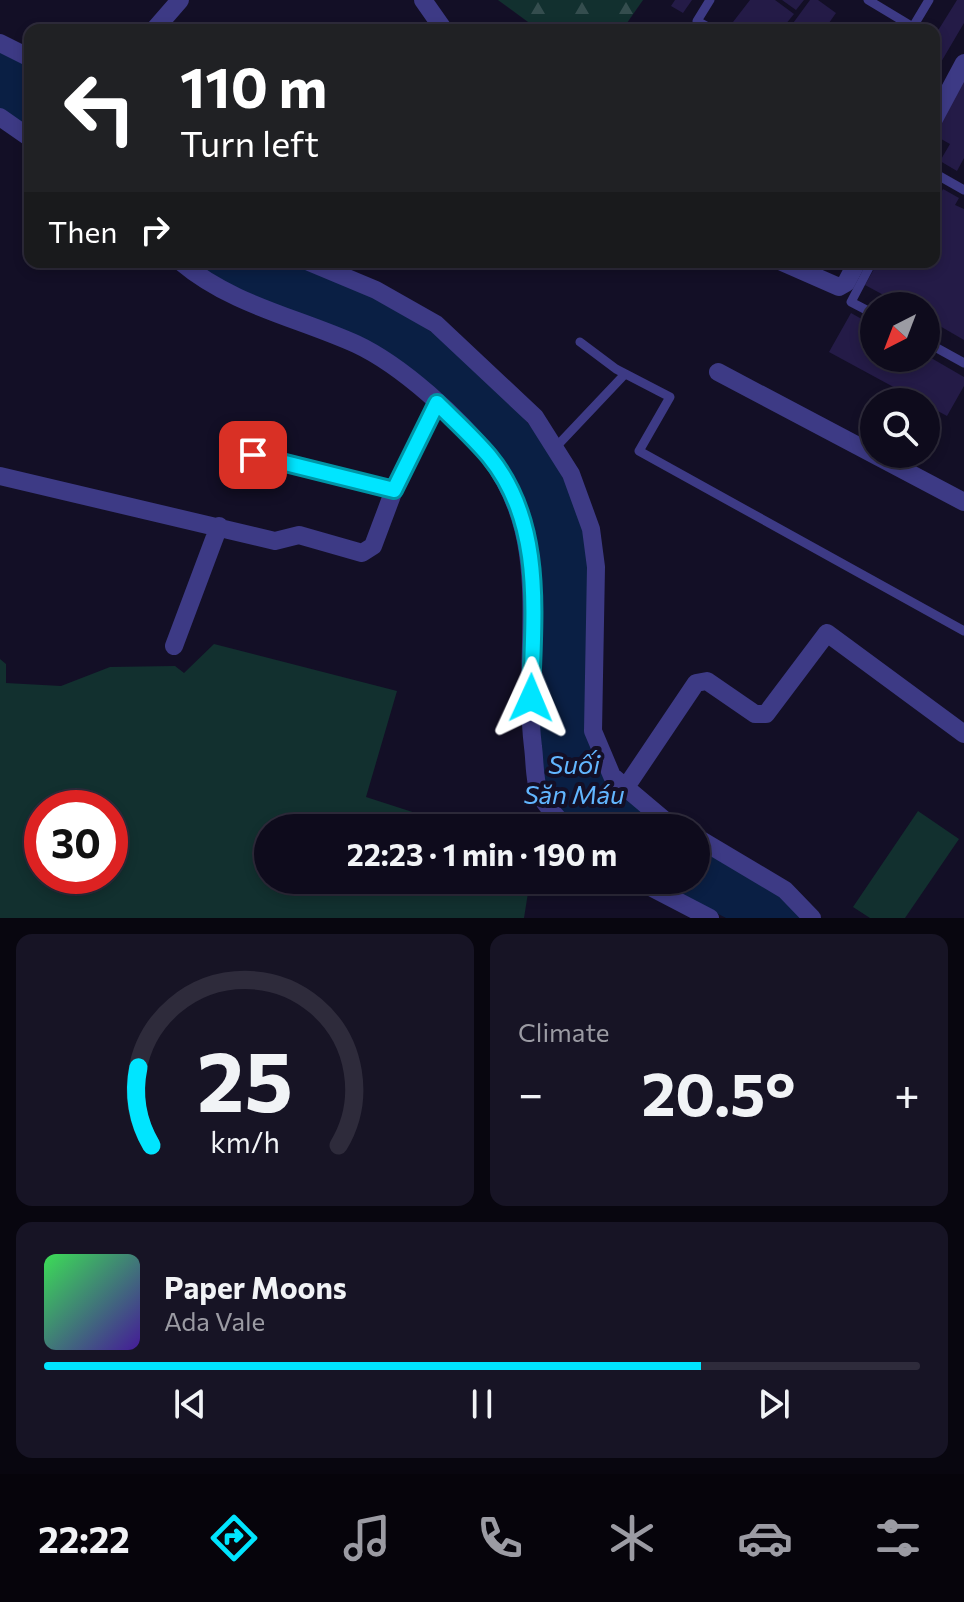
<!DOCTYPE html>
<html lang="en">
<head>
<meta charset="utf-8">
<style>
  :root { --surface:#0e0b1c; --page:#171425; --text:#f1f3f6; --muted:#9b9ba3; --line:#2e2b3b; --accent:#00e5ff }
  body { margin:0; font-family:Commissioner,sans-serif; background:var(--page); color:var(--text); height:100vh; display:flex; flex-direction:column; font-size:30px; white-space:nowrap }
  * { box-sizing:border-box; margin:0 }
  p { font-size:26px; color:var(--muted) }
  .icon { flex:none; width:44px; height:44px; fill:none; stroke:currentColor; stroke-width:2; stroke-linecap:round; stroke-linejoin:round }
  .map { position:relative; height:918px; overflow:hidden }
  .drawer { display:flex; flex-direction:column; gap:16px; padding:16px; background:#08060f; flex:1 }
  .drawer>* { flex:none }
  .banner { position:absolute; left:24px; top:24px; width:916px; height:244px; border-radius:16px; box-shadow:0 4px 12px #0003,0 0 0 2px var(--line); background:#202124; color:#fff; overflow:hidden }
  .needle { width:52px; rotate:222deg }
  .controls { position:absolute; left:860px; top:292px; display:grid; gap:16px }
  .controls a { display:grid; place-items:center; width:80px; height:80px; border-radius:50%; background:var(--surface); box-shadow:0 4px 12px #0003,0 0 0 2px var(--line); font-size:40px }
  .speed { position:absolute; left:24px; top:790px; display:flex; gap:16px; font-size:40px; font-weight:700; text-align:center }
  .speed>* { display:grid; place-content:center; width:104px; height:104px; border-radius:50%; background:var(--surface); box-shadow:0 4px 12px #0003,0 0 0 2px var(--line); line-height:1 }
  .speed .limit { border:12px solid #d22; background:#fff; color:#111 }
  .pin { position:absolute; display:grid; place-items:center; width:68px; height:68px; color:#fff; margin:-34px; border-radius:16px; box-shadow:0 4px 12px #0006 }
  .me { position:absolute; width:88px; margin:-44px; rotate:1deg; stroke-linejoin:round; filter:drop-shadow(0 0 6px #0008) }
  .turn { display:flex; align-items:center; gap:28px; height:168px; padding:0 24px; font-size:36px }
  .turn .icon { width:104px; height:104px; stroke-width:2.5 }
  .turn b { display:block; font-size:56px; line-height:68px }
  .then { display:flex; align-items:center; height:76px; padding:0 24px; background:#0003; gap:16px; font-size:30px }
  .big { font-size:60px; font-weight:700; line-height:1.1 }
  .drawer .card { flex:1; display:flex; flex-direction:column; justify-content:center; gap:12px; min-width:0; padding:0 28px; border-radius:16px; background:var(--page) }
  .drawer .dial { align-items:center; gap:0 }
  .dial svg { height:208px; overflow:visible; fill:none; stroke:var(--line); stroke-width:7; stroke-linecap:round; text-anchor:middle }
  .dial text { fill:var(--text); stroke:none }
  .song { display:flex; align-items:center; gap:24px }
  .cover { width:96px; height:96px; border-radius:12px; background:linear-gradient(135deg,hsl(130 70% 55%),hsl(260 70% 35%)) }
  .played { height:8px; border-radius:4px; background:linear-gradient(90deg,var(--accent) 75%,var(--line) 75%) }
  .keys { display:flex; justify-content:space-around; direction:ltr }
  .heat { display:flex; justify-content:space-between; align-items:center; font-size:44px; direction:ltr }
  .drawer .tiles { flex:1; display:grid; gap:16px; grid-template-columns:1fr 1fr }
  .card:last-child { grid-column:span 2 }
  .trip { position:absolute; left:254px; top:814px; width:456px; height:80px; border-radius:40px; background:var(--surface); box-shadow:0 4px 12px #0003,0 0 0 2px var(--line); font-weight:700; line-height:80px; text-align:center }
  .dock { display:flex; height:128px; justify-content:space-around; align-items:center; background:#06040b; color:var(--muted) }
  .dock .icon { width:56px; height:56px }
  .dock .active { color:var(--accent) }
  .dock b { font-size:36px; color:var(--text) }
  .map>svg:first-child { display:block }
  .green { fill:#12302f; fill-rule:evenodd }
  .forest { fill:url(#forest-firs) }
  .water { fill:#0a1f44 }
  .building { fill:#241b47 }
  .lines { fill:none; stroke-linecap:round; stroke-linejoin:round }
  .service { stroke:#3d3a85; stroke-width:9 }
  .minor { stroke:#3d3a85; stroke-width:18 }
  .route-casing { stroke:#0095a6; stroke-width:20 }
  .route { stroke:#00e5ff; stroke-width:14 }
  .labels { text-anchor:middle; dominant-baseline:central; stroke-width:8; stroke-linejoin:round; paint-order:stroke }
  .water-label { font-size:26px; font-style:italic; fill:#62b6ff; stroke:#130f26 }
</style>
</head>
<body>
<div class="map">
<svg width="964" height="918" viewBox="0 0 964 918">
  <defs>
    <pattern id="forest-firs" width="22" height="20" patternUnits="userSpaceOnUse" patternTransform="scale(2)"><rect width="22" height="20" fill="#12302f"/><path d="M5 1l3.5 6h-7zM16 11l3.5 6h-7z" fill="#344d4e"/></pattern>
  </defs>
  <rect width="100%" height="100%" fill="#130f26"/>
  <path class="green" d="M214 644 397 691 366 797 462 828H268V880H530L524 918H0V659L6 664V683L61 686 110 667 175 666 184 673ZM42 808H110V876H42Z
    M918 811 959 839 905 918H870L853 907Z"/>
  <path class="forest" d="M498 0H643L622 30H539Z"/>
  <path class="water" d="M0 51 30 66V129L0 109Z
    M191 262C219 262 268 255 294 263 415 300 547 403 583 528 598 580 588 677 587 734L667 828H574L545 791 537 725V550L525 503 496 452 442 398 236 291Z
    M696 844 781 895 803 918H726L652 880H696Z"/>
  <path class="building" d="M675 0H692L683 13 671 6Z
    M750 0H775L794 14 781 30H744L733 22Z
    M782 0H804L796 10Z
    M810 0H818L836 13 824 30H788Z
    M957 0H964V23L934 74V37Z
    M964 79V158L957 171 940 161 950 144 934 135Z
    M943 189 959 198 955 205 964 209V340L926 318V306H904L865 285 878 262H934V196L938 198Z
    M851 313 874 326V358L926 355 964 377V386L947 416 829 352Z"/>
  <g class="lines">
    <path class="service" d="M710 0 697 21 713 30
      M868 0 913 27
      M911 30 929 0
      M934 173 964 190
      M872 262 851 302 874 314
      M580 342 616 369 670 397 639 451 964 631
      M926 342 964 363
      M555 448 625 374"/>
    <path class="minor" d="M423 0 444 30
      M154 30 180 0
      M0 43 30 58
      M0 117 30 138
      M934 119 964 63
      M181 262C232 305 296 317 356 344 401 365 460 418 490 458 555 545 521 647 533 747 535 761 534 782 540 795 546 806 558 818 566 828
      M309 262 376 290 436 324 535 417 571 474 591 529 596 567 593 731 612 776 663 819 681 828
      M782 262 839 287 846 283 857 262
      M718 372 964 502
      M253 455 394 490
      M0 476 275 541 299 535 362 553 373 546 394 490 437 403
      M174 646 219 526
      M626 787 696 683 707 681 755 714H766L827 633 964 734
      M696 837 785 890 812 918
      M637 880 710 918"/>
  </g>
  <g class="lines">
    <defs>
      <path id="route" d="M253 455 394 490 437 403C454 420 473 437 489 456 545 524 533 616 531 698"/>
    </defs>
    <use href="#route" class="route-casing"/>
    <use href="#route" class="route"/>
  </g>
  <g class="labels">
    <g class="water-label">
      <text x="574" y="763">Suối<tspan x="574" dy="30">Săn Máu</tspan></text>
    </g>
  </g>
</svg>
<div class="controls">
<a><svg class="needle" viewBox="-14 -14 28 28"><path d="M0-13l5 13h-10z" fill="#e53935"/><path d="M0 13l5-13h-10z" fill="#9b9ba3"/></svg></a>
<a><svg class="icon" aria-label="search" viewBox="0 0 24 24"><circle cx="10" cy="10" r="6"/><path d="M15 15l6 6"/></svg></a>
</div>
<div class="speed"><div class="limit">30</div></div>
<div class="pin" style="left:253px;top:455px;background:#d93025"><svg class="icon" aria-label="arrive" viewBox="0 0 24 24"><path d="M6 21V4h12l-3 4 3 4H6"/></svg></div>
<svg class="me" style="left:531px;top:698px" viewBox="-20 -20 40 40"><path d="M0-17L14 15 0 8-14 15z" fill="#00e5ff" stroke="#fff" stroke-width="4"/></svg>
<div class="trip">22:23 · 1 min · 190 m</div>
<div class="banner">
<div class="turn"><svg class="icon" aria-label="left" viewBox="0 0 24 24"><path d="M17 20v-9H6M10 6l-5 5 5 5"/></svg><div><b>110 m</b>Turn left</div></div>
<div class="then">Then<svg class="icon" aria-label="right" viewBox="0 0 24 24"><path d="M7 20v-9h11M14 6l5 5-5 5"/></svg></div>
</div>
</div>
<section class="drawer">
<div class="tiles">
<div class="card dial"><svg viewBox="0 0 100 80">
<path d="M14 69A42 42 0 1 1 86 69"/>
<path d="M14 69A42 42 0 0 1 9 39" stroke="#00e5ff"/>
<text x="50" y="56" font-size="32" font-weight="700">25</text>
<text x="50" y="72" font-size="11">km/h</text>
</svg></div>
<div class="card"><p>Climate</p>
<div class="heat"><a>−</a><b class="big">20.5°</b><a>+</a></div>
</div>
<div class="card">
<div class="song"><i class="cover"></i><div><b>Paper Moons</b><p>Ada Vale</p></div></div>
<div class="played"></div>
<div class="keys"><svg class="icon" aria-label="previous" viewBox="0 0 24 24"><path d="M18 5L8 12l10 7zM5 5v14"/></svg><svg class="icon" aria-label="pause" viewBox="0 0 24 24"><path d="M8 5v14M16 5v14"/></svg><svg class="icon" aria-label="next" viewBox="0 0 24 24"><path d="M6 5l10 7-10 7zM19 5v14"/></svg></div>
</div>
</div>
</section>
<nav class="dock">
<b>22:22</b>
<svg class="icon active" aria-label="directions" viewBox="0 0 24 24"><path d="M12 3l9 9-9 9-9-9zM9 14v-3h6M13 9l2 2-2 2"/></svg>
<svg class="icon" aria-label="music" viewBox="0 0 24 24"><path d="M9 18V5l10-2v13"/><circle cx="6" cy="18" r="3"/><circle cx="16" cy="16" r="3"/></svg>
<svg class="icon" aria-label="phone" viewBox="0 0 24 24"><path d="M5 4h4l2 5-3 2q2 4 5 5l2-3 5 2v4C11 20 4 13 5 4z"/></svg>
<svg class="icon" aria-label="climate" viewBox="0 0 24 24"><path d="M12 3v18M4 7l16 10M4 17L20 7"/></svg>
<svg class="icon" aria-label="car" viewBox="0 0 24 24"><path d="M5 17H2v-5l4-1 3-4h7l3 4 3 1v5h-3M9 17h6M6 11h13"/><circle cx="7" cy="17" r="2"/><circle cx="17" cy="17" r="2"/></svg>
<svg class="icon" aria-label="filters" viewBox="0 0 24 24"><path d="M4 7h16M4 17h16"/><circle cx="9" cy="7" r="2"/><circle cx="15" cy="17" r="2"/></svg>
</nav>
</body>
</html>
